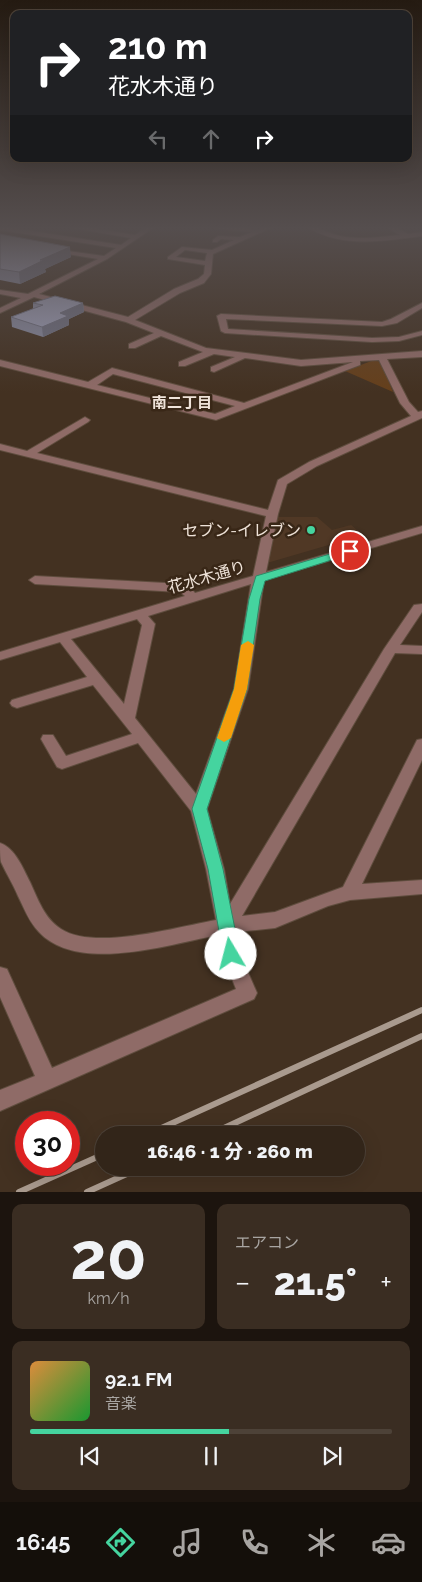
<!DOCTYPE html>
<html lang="ja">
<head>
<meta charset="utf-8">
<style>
  :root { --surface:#322519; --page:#3a2d22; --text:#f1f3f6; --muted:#a8a5a2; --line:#4d4238; --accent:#45d49f }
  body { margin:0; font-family:Raleway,"Noto Sans JP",sans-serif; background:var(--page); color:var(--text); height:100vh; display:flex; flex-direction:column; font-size:19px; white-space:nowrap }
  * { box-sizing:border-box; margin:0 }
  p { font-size:16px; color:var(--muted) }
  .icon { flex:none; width:28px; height:28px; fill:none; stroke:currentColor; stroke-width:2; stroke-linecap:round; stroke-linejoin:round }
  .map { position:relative; height:1192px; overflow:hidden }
  .details { display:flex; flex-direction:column; gap:12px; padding:12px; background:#1c140e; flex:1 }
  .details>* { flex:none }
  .banner { position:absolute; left:10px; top:10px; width:402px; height:152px; border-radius:10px; box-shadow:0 5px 20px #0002,0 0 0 1px var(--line); background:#202124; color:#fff; overflow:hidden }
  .speed { position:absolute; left:15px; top:1111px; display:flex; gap:10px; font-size:25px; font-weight:700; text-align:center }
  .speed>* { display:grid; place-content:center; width:65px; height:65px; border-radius:50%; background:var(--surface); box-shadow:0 5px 20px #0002,0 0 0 1px var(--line); line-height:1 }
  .speed .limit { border:8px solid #d22; background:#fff; color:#111 }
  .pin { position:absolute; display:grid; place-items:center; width:42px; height:42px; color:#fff; margin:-21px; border:2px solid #fff; border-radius:50%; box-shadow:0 1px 5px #0007 }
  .me { position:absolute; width:55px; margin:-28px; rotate:352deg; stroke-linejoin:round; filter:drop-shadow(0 0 4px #0008) }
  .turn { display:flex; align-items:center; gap:18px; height:105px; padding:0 15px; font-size:22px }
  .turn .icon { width:65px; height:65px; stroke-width:2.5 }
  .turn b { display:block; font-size:35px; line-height:42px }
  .lanes { display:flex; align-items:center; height:48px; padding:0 15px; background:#0003; justify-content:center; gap:25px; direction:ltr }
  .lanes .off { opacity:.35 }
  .big { font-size:38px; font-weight:800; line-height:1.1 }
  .details .widget { flex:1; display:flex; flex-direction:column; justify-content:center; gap:8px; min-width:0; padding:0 18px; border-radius:10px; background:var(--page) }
  .details .dial { align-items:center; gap:0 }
  .dial b { font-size:65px; line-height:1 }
  .song { display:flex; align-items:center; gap:15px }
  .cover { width:60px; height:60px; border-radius:8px; background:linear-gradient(135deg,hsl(30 70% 55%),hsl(130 70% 35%)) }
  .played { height:5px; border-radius:2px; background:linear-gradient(90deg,var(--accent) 55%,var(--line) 55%) }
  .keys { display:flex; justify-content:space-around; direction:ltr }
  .heat { display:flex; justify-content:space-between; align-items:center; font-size:28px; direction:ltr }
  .details .tiles { flex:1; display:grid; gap:12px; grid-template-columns:1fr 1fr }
  .widget:last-child { grid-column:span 2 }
  .trip { position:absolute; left:95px; top:1126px; width:270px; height:50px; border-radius:25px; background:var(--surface); box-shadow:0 5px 20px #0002,0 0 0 1px var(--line); font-weight:800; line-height:50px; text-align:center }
  .tab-bar { display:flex; height:80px; justify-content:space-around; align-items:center; background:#140f0a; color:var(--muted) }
  .tab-bar .icon { width:35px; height:35px }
  .tab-bar .current { color:var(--accent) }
  .tab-bar b { font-size:22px; color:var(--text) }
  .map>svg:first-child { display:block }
  .built { fill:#503825 }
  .green { fill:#653f1b }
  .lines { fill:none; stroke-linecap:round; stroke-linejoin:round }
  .minor-casing { stroke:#5f4d3e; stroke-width:2 }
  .minor { fill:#8f6b67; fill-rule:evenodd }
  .rail { stroke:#a99a8e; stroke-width:6 }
  .wall { fill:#888aa0 }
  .shaded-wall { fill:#6f7082 }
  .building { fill:#9ea0ba; stroke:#6f7082 }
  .route { fill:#45d49f; stroke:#2d8a67 }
  .slow { fill:#f59e0b }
  .poi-dot { fill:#45d49f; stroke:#392717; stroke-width:2 }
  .labels { text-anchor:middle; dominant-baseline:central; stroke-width:5; stroke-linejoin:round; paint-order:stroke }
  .far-neighbourhood-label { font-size:15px; font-weight:bold; fill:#efe3d9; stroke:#392717 }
  .poi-label { font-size:16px; fill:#efe3d9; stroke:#392717; text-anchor:end }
  .street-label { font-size:16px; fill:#efe3d9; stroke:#392717 }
</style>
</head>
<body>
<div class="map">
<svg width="422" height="1192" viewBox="0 0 422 1192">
  <rect width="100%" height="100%" fill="#433121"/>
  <path class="built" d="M278 517H317L332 530 351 525 363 535 267 563Z"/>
  <path class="green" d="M374 360 381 362 393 392 345 371Z"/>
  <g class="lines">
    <defs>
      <path id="minor" d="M0 226 121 245 131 238 62 226H80L135 235 148 226H156L107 259 39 294 128 317 174 289 198 279 204 274 205 265 168 259V257L182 247 212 250 234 240 221 239 217 242H213V240L218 236 240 237 252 232 218 229 215 226 259 230 266 226H275L213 254 211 274 204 283 180 293 135 320 206 348 301 360 422 351V357L387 359 409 402 418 412 422 411V418L317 466 287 484 278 514 266 572 422 526V533L264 580 248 689 207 809 224 869 230 904 384 649 414 605 422 604V612L400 645 422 646V654L395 653 242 916 275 912 343 887 415 744 417 740 422 739V760L362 884 422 880V894L350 900 328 906 275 928 236 932 240 954 257 993 254 999 0 1111V1090L35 1076 0 997V967L7 969 52 1068 236 989 222 954 218 935C170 944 78 974 39 932 29 922 24 908 18 896 13 884 6 873 1 862 0 857 0 849 0 843 15 848 23 868 30 882 38 899 44 918 61 929 95 951 177 927 216 920L206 869 191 811 138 743 62 769 57 767 41 739 43 735H53L66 756 132 734 93 685 17 708 12 706 10 703 12 700 87 677 60 642 0 660V652L185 596 180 592 35 584 29 580 35 576 184 584 188 585 195 593 253 576 266 516 0 450V444L27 451 85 417 90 420 88 422 37 453 268 510 278 480 309 462 411 416 400 403 379 360 360 361V365L216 420 0 366V360L88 382 112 368 244 403 353 362 301 366 245 358 214 372 211 371V367L235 357 214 354 185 366H179V362L203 352 161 336 135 348H129V344L154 333 126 322 34 297 0 313V308L21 298 0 294V290L28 294 98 259 55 252 53 251V249L104 256 116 248 0 230ZM185 250 207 253 205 261 176 257ZM113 374 235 406 215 414 97 385ZM251 584 234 689 196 794 135 718 155 624 148 616ZM137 619 142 625 124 704 71 639Z
        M305 226C318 226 327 233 340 236 360 240 379 237 400 235L384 226H393L408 234 422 232V236C381 241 343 249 305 226Z
        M422 303V308L397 323 382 326 226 319 228 329 372 338 399 337 422 331V335L399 341 372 342 225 333 221 331 217 316 221 314 382 322 391 319Z"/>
    </defs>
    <use href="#minor" class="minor-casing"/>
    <use href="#minor" class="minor"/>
    <path class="rail" d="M146 1135 422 1010
      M209 1135 422 1036
      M19 1192 104 1154
      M87 1192 140 1168"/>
  </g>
  <path class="wall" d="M0 234 71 257 45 269 46 272 20 284 0 280Z
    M33 303H83L84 312 69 319V325L43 337 12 327 11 317 33 309Z"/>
  <path class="shaded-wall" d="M70 247 71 257 45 269 46 272 20 284 19 272 40 260Z
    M83 303 84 312 69 319V325L43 337 42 327 60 313Z"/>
  <path class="building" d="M0 234 70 247 40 260H44L19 272 0 269Z
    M55 296 83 303 60 313 68 316 42 327 11 317 43 305 33 303Z"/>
  <linearGradient id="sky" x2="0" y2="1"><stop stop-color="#251b12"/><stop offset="0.58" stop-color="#554e4e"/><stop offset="1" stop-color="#554e4e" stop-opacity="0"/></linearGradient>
  <rect width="422" height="393" fill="url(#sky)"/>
  <path class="route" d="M350 548 355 551 354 553 265 581 260 599 247 689 207 809 223 869 240 954 237 960 231 962 225 960 223 954 208 869 192 809 234 689 249 599 256 576Z"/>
  <path class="slow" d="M248 641 254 645 247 689 231 738 224 742 217 738 234 689 241 645Z"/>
  <circle class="poi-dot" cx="311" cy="530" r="5"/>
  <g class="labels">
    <g class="far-neighbourhood-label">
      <text x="182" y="403">南二丁目</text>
    </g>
    <g class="poi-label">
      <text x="301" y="530">セブン-イレブン</text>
    </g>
    <g class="street-label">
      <text transform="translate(207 577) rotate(-16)">花水木通り</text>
    </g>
  </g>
</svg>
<div class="speed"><div class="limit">30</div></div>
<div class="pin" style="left:350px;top:551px;background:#d93025"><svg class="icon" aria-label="arrive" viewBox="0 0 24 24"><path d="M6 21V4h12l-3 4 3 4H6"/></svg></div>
<svg class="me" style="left:231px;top:954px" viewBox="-20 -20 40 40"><circle r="19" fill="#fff"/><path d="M0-13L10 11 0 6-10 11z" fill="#45d49f"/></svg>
<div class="trip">16:46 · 1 分 · 260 m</div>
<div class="banner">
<div class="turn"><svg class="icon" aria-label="right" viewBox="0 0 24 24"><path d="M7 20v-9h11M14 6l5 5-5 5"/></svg><div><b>210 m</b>花水木通り</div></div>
<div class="lanes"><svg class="icon off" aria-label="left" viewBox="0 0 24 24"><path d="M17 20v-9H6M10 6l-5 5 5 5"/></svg><svg class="icon off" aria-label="ahead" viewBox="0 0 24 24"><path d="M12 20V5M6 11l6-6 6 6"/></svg><svg class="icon" aria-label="right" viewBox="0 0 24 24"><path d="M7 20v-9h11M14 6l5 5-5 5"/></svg></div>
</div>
</div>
<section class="details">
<div class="tiles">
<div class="widget dial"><b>20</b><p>km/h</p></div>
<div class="widget"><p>エアコン</p>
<div class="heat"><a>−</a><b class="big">21.5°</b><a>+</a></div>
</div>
<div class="widget">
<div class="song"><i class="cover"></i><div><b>92.1 FM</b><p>音楽</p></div></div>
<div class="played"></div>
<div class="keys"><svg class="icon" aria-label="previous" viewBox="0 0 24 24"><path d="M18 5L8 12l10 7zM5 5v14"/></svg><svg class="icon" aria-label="pause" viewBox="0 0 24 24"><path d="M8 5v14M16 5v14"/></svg><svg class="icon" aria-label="next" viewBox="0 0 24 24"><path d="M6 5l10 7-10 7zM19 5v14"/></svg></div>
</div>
</div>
</section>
<nav class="tab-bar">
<b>16:45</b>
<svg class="icon current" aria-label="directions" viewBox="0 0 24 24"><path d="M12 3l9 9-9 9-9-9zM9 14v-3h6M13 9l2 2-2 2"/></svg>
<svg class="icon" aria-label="music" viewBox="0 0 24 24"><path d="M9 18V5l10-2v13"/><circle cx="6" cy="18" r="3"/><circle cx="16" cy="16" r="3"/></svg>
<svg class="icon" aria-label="phone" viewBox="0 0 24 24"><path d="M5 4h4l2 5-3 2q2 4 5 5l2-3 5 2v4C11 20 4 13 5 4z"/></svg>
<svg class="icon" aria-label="climate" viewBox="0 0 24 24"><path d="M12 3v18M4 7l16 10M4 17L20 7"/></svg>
<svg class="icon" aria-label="car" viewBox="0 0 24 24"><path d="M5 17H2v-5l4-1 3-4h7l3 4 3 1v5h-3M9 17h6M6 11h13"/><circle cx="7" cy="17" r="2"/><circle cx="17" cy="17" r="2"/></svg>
</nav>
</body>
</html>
